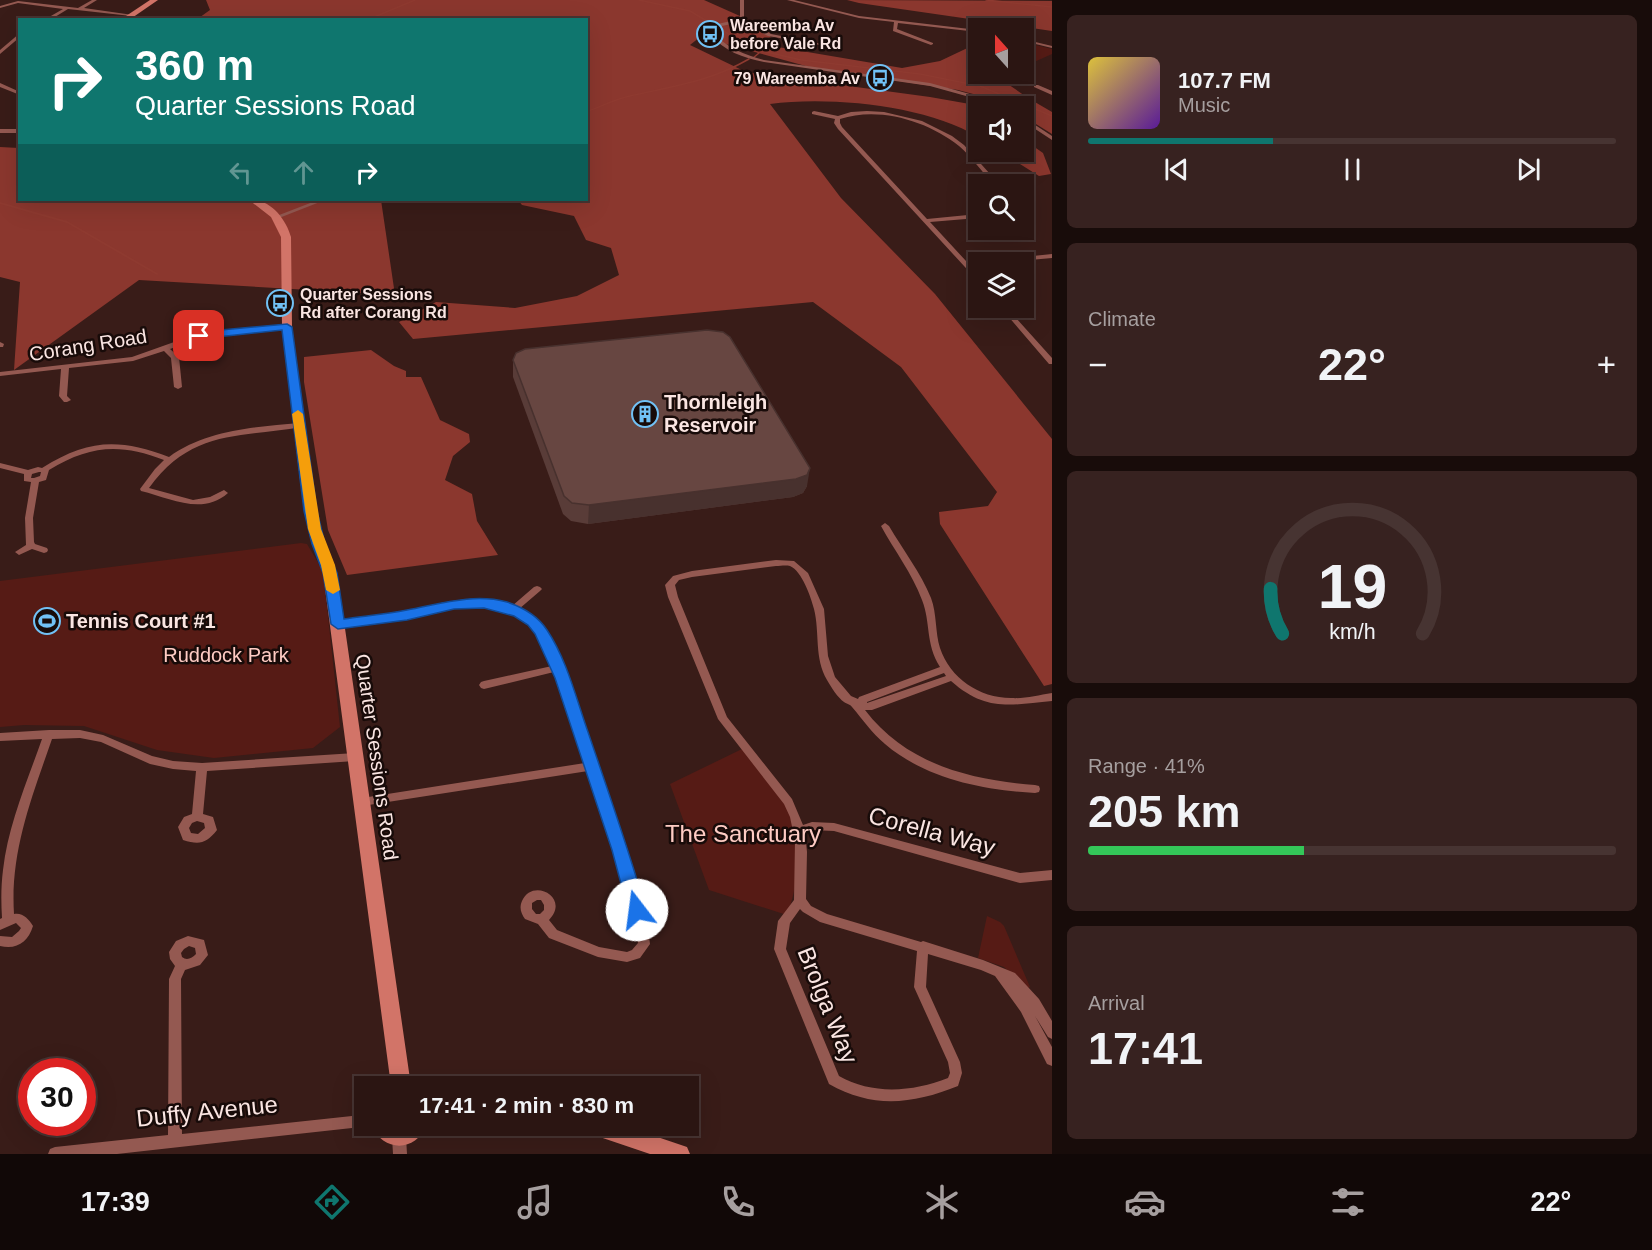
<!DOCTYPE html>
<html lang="en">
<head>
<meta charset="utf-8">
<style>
  :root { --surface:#2b1512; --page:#372220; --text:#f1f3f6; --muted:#a69f9f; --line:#473432; --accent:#0f766e }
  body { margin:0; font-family:Arial,sans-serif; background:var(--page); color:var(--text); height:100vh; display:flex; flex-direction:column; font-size:22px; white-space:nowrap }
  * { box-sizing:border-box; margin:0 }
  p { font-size:20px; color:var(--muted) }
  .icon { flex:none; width:33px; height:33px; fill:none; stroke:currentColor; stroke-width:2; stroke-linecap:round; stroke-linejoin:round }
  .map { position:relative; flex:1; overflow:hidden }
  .drawer { display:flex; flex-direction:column; gap:15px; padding:15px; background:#180c0a; width:600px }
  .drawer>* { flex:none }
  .top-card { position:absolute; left:18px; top:18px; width:570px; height:183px; border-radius:0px; box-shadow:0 6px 24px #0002,0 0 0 2px var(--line); background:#0f766e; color:#fff; overflow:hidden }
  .needle { width:39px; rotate:339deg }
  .buttons { position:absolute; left:968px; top:18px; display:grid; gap:12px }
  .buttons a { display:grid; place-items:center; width:66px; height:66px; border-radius:0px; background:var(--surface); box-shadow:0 6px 24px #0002,0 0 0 2px var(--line); font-size:30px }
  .speed { position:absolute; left:18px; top:1058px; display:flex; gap:12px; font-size:30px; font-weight:700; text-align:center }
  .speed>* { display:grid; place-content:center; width:78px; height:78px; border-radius:50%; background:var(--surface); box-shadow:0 6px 24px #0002,0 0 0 2px var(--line); line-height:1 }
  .speed .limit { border:9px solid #d22; background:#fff; color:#111 }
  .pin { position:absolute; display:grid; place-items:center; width:51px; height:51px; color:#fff; margin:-26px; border-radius:12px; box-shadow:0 3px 9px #0006 }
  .me { position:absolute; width:66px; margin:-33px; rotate:345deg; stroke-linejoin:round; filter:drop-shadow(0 0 4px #0008) }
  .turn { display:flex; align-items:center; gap:21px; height:126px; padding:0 18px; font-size:27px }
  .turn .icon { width:78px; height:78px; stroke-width:2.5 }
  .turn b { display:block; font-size:42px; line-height:51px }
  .lanes { display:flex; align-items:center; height:57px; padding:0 18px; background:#0003; justify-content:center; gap:30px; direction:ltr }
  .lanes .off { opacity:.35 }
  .big { font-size:45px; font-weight:600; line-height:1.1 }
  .drawer .tile { flex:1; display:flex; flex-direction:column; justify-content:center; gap:9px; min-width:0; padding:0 21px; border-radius:9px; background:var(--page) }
  .drawer .dial { align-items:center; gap:0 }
  .dial svg { height:156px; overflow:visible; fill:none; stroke:var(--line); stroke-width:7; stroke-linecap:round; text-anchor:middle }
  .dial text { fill:var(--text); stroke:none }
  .song { display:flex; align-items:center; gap:18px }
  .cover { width:72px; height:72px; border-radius:9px; background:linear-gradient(135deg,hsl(50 70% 55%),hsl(270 70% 35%)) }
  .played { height:6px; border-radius:3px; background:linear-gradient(90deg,var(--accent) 35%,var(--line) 35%) }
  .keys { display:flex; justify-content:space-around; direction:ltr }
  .heat { display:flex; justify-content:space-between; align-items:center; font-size:33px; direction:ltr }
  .charge { height:9px; border-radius:4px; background:linear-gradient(90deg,#34c759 41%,var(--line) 0) }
  .trip { position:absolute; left:354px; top:1076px; width:345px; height:60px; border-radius:0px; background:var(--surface); box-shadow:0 6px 24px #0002,0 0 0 2px var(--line); font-weight:600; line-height:60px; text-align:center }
  .tab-bar { display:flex; height:96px; justify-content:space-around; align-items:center; background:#110807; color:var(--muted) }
  .tab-bar .icon { width:42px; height:42px }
  .tab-bar .active { color:var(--accent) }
  .tab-bar b { font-size:27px; color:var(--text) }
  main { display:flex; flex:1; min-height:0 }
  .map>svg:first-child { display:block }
  .green { fill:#561b15 }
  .forest { fill:#8b372e }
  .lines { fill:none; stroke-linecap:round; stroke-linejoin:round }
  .stream-far1 { stroke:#8e3a30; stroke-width:1.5 }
  .stream { stroke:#8e3a30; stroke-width:2 }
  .street { fill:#945951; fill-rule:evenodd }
  .secondary { fill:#d27468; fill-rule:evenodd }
  .wall { fill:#593c38 }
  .shaded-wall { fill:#48312e }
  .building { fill:#674641; stroke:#48312e; stroke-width:1.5 }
  .route { fill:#1a73e8; stroke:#114b97; stroke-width:1.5 }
  .slow { fill:#f59e0b }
  .labels { text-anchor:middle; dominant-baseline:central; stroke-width:5; stroke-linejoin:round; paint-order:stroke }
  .far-poi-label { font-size:16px; font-weight:bold; fill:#fae5e2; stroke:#180b09; text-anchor:start }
  .street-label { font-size:20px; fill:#fae5e2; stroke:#180b09 }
  .poi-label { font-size:20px; font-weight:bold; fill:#fae5e2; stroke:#180b09; text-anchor:start }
  .park-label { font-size:20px; fill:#fecbc3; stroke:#180b09 }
  .near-street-label { font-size:24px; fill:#fae5e2; stroke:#180b09 }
  .near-park-label { font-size:24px; fill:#fecbc3; stroke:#180b09 }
</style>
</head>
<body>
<main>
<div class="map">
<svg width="1052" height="1154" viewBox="0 0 1052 1154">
  <rect width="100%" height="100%" fill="#391c18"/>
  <path class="green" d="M1023 42 1052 49V54L1023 67Z
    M301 543 307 544 323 571 340 727 313 748 214 758 157 750 84 726 24 725 0 727V581Z
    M742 749C759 770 784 794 793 820 803 848 797 889 787 915L709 890 670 784Z
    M987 916 1000 922 1004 926 1030 987 1026 989 1004 967 978 958Z"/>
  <path class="forest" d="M206 0H704L769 29 772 46 902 68 940 61 978 43V74H1003L999 78 1028 98 1052 112V134L1023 116V106H1007L996 100 958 90 813 68 700 37 690 45 746 72 930 97 981 106H978V137C926 105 829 96 770 104L841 198 935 294 1052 439V684L1044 686 940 524 939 512 988 506 997 492 901 367 813 302 413 339 399 322 436 302 515 308 577 296 619 275 611 248 586 240 574 216 522 205 518 200H586V20H196L210 10Z
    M847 0 1052 1V31L859 3Z
    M1023 139 1043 153 1051 174 1039 176 1001 152H1023Z
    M0 147 19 148 20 200H381L395 295 139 280 14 370 20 282 0 277Z
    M371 350 394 366 406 371V377H421L440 420 469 434 470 442 453 456 445 480 472 494 477 521 498 555 347 575 328 530 304 382V357Z"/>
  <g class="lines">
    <path class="stream-far1" d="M639 0 690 11 754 49 801 60 920 74 980 86 1052 116
      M986 0 1052 7
      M367 20 415 0
      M753 58 759 53 756 50
      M586 112C600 107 615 99 630 96 674 86 709 82 749 59"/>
    <path class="stream" d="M0 203 67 222 157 274"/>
    <path class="street" d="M92 0H97L84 8 133 15 131 16 68 9 50 20H44L63 9 18 3 0 8V6L18 1 78 8Z
      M740 0H744V19L771 34 838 47 836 48 768 36 741 22 717 27 714 34C728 48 745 55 764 60L930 83 988 99 1005 106H999L984 101 930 86 764 62C743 58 724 51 710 34L713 25 740 19Z
      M787 0H794L859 16 978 30V32L898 23 897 29 933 43V44L931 45 893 31 894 22 859 18Z
      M20 33V37L0 54V50Z
      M1023 39 1052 46V48L1023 41Z
      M0 83 20 92V95L0 87Z
      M1034 85H1038L1052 91V95L1034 87Z
      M814 111 838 116 851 112 867 111 884 112 922 121 952 136 964 145 999 184H993C982 172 972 157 959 146 928 121 879 106 840 119V123L842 127 927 219 978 214V218L930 222 978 274V280L976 279 838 129 834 123 835 119 812 114V112Z
      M1023 117 1052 136V140L1023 121Z
      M0 129H20V133H0Z
      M318 200H325L279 218 274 217Z
      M1052 254V258L1009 262H992L995 260Z
      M1001 308H1007L1052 358V364H1049Z
      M188 322 199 325 202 334 287 325 291 327 287 329 200 338 170 349 179 357 182 387 178 389 174 387 171 358 164 351 133 361 69 368 67 396 71 400 67 402H64L59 396 61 369 0 376V372L132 357 177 341 179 326ZM189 326 194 327 195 335 184 339 186 327Z
      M0 342 4 344 3 347H0Z
      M299 423H302L303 425 302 427C239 438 192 429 149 488L193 500 210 497 224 490 228 493C202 516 170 498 141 491L140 489 155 469 164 460C120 443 90 445 49 470L46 480 39 482 33 518 34 542 35 544 47 548 48 550 47 552 44 553 32 549 19 555 15 552 26 545 25 518 31 482 24 481V474L0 468V463L28 470 38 467 42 468C88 439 119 438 169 457 206 430 255 427 299 423ZM39 472H41L40 476 34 478H31L32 474Z
      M885 523 889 526C903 550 921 573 931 598 937 614 935 632 940 648 950 678 979 698 1011 698 1025 699 1038 695 1052 693V701C1010 705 986 712 951 681L872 710H865C906 764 970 780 1035 785L1039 786 1040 789 1039 792 1035 793C983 790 926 779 885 744 872 733 863 720 852 707 850 704 847 704 844 702 838 698 831 687 827 680 814 658 820 633 814 609 811 597 802 571 790 566 786 565 780 566 776 566L692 577 679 580 675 585 678 597 727 717 792 799 803 825 812 822 834 823 1020 873 1052 870V880L1020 883 834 831 812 830 805 833 807 852 806 899 811 906 827 914 921 942 923 941 983 960 1015 973 1039 999 1052 1021V1039L1048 1037 1035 1016 1052 1047V1066L1047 1064 1021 1012 995 976 981 970 928 954 926 987 960 1062 962 1073 958 1086C913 1104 873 1109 829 1084L774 949 778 921 794 900 795 841 790 817 784 804 718 719 668 597 665 585 673 576 692 571 776 560 794 561 808 573 824 609 828 656 835 677 851 696 858 699 859 697 940 667C925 643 931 623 922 600 912 573 894 550 881 526ZM944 673 946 676 867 703V702ZM800 909 803 912 820 922 917 951 914 987 948 1062 950 1073 948 1078C913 1092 872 1095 839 1076L786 949 790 923Z
      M537 586 540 587 542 589 540 591 519 609 536 620 544 630 567 678 626 850 648 930 650 944 640 958 627 962 598 957 549 938 538 924 525 919C521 913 519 908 522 901 532 877 571 897 549 920L557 930 599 947 627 952 632 950 638 943 636 930 614 850 588 771 362 806 358 805 357 802 358 799 362 798 585 763 554 672 484 689 481 688 479 685 481 682 484 681 552 666 537 633 530 624 502 609 472 606 338 627 333 624 338 621 472 600 504 603 512 606 534 587ZM537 900H541L544 905V910L540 914H536L532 909V903Z
      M49 730H80L103 735 152 756 173 761 202 763 355 753 359 754 360 757 359 760 355 761 207 771 203 814 213 817 217 830C206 844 199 845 183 840L178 827 184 817 192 814 196 771 173 769 150 764 101 742 80 738 52 739C32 797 10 851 14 914 22 912 29 919 33 926 28 942 17 950 0 946V936L12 937 19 931 21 928 16 923 0 930V919L2 918C1 902 1 886 3 870 8 825 27 782 42 739L0 741V733ZM197 821 204 823 205 828 198 834 191 833 189 828 192 823Z
      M188 936 204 940 208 955 200 965 185 970 181 979 182 1134 352 1116 364 1117V1125H370L369 1128 364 1129 352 1128 117 1154H48L50 1149 55 1147 168 1135 169 979 175 966 170 959 169 952 176 941ZM189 946 195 948 196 954C192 958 187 961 182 957L181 953 184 949Z
      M399 1130 404 1132 406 1137 407 1154H393L392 1137 394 1132Z"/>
    <path class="secondary" d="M150 0H158L129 20H120Z
      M249 200C270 198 286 219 291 237L292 327 312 480 320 529 337 573 411 1086H391L323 573 308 529 300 480 282 327 281 237 271 217Z
      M371 1125H427C415 1153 383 1152 371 1125Z
      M582 1125H622L687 1147 690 1154H650L585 1132Z"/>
  </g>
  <path class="wall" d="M513 360 807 486 803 493 793 497 588 524 571 521 563 514 513 377Z"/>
  <path class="shaded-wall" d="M810 468 807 486 803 493 793 497 588 524 589 505Z"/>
  <path class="building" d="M707 330 723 332 730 337 810 468 807 475 796 479 589 505 572 503 564 496 513 360 516 353 525 349Z"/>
  <path class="route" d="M287 324 292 327 317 511 325 544 337 573 344 619C365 616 386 614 407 610 440 604 473 593 507 602 522 607 538 616 547 630 567 660 576 698 588 732 608 791 629 850 646 910L643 916 637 918 631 916 628 910 612 850 555 678 535 634 528 625 514 616 484 608 454 609 407 620 338 629 331 624 323 573 312 544 304 511 282 330 199 339 193 336 199 332Z"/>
  <path class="slow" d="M298 410 303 414 321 529 335 565 340 590 333 594 326 590 321 565 308 529 292 414Z"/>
  <defs>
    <symbol id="bus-ring" viewBox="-11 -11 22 22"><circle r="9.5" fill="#180b09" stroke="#71c1f5" stroke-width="1.5"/><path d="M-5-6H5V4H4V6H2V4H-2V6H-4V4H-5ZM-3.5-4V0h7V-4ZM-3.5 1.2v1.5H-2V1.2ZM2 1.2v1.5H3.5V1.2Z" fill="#71c1f5"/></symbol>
    <symbol id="building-ring" viewBox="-11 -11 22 22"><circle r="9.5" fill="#180b09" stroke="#71c1f5" stroke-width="1.5"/><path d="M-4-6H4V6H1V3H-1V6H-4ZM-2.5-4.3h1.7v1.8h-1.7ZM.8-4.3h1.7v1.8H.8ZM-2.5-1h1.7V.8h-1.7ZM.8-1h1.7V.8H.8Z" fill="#71c1f5"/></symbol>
    <symbol id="stadium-ring" viewBox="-11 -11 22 22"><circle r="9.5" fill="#180b09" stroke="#71c1f5" stroke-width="1.5"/><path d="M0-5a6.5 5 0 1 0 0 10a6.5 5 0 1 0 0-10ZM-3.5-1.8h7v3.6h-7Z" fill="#71c1f5"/></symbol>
  </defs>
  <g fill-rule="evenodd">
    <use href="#bus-ring" x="695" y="19" width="30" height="30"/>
    <use href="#bus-ring" x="865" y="63" width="30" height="30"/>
    <use href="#bus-ring" x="265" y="288" width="30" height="30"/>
    <use href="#building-ring" x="630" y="399" width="30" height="30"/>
    <use href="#stadium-ring" x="32" y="606" width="30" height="30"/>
  </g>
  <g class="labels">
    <g class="far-poi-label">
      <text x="730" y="25">Wareemba Av<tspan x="730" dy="18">before Vale Rd</tspan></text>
      <text x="860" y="78" text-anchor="end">79 Wareemba Av</text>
      <text x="300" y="294">Quarter Sessions<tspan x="300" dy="18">Rd after Corang Rd</tspan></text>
    </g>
    <g class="street-label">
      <text transform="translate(88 345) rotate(-9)">Corang Road</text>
      <text transform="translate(377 757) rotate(82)">Quarter Sessions Road</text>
    </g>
    <g class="poi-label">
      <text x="664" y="402">Thornleigh<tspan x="664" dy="23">Reservoir</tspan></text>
      <text x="66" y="621">Tennis Court #1</text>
    </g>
    <g class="park-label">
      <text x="226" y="655">Ruddock Park</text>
    </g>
    <g class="near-street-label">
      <text transform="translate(932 831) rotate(15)">Corella Way</text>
      <text transform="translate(828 1005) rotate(68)">Brolga Way</text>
      <text transform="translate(207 1111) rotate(-6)">Duffy Avenue</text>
    </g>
    <g class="near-park-label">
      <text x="743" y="833">The Sanctuary</text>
    </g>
  </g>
</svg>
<div class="buttons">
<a><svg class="needle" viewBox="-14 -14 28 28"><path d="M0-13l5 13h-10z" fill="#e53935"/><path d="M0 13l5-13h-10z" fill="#a69f9f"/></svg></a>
<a><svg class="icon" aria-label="sound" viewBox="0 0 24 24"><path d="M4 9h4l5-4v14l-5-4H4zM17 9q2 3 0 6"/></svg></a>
<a><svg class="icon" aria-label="search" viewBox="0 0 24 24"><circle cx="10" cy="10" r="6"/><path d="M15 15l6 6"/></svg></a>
<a><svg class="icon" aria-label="layers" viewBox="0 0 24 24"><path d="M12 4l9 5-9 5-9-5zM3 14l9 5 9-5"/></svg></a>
</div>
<div class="speed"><div class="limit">30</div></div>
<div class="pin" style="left:199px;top:336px;background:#d93025"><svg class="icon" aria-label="arrive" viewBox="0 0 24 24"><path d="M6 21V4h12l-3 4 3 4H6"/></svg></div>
<svg class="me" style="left:637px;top:910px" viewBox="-20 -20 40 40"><circle r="19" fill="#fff"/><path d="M0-13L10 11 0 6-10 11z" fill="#1a73e8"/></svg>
<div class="trip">17:41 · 2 min · 830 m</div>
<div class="top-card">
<div class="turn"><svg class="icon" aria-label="right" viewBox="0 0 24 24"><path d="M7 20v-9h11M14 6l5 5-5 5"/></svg><div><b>360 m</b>Quarter Sessions Road</div></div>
<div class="lanes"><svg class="icon off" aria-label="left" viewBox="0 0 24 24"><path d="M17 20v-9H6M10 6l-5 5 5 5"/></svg><svg class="icon off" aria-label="ahead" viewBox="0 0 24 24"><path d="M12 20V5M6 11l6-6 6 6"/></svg><svg class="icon" aria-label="right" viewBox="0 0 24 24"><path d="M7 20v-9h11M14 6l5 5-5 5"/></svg></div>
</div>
</div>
<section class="drawer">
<div class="tile">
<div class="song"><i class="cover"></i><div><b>107.7 FM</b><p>Music</p></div></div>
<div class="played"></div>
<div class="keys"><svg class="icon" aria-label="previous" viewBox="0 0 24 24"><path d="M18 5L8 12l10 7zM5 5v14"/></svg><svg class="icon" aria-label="pause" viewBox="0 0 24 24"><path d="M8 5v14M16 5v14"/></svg><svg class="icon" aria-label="next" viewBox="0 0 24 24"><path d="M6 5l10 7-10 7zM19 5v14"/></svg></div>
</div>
<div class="tile"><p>Climate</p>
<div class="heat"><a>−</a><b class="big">22°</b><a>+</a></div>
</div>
<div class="tile dial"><svg viewBox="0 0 100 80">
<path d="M14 69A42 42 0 1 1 86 69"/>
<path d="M14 69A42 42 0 0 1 8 46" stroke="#0f766e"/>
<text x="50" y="56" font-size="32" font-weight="700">19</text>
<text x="50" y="72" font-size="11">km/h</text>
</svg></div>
<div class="tile"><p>Range · 41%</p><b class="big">205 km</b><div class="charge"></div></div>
<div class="tile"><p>Arrival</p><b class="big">17:41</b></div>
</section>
</main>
<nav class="tab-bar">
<b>17:39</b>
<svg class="icon active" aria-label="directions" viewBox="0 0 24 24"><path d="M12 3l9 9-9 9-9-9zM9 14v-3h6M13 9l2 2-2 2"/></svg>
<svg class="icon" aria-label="music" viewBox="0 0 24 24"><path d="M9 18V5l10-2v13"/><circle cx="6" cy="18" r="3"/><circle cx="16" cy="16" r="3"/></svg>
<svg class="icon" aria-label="phone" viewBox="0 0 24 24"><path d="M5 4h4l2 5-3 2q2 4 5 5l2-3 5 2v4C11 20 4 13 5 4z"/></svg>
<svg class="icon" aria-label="climate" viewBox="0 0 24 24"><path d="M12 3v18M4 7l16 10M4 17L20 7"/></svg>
<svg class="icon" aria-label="car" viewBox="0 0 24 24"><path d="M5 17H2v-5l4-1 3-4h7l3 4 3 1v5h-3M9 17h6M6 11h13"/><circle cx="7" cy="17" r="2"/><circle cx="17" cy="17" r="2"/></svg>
<svg class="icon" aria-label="filters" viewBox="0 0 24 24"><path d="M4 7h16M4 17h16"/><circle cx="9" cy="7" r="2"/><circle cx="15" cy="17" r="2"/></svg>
<b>22°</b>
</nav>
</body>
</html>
